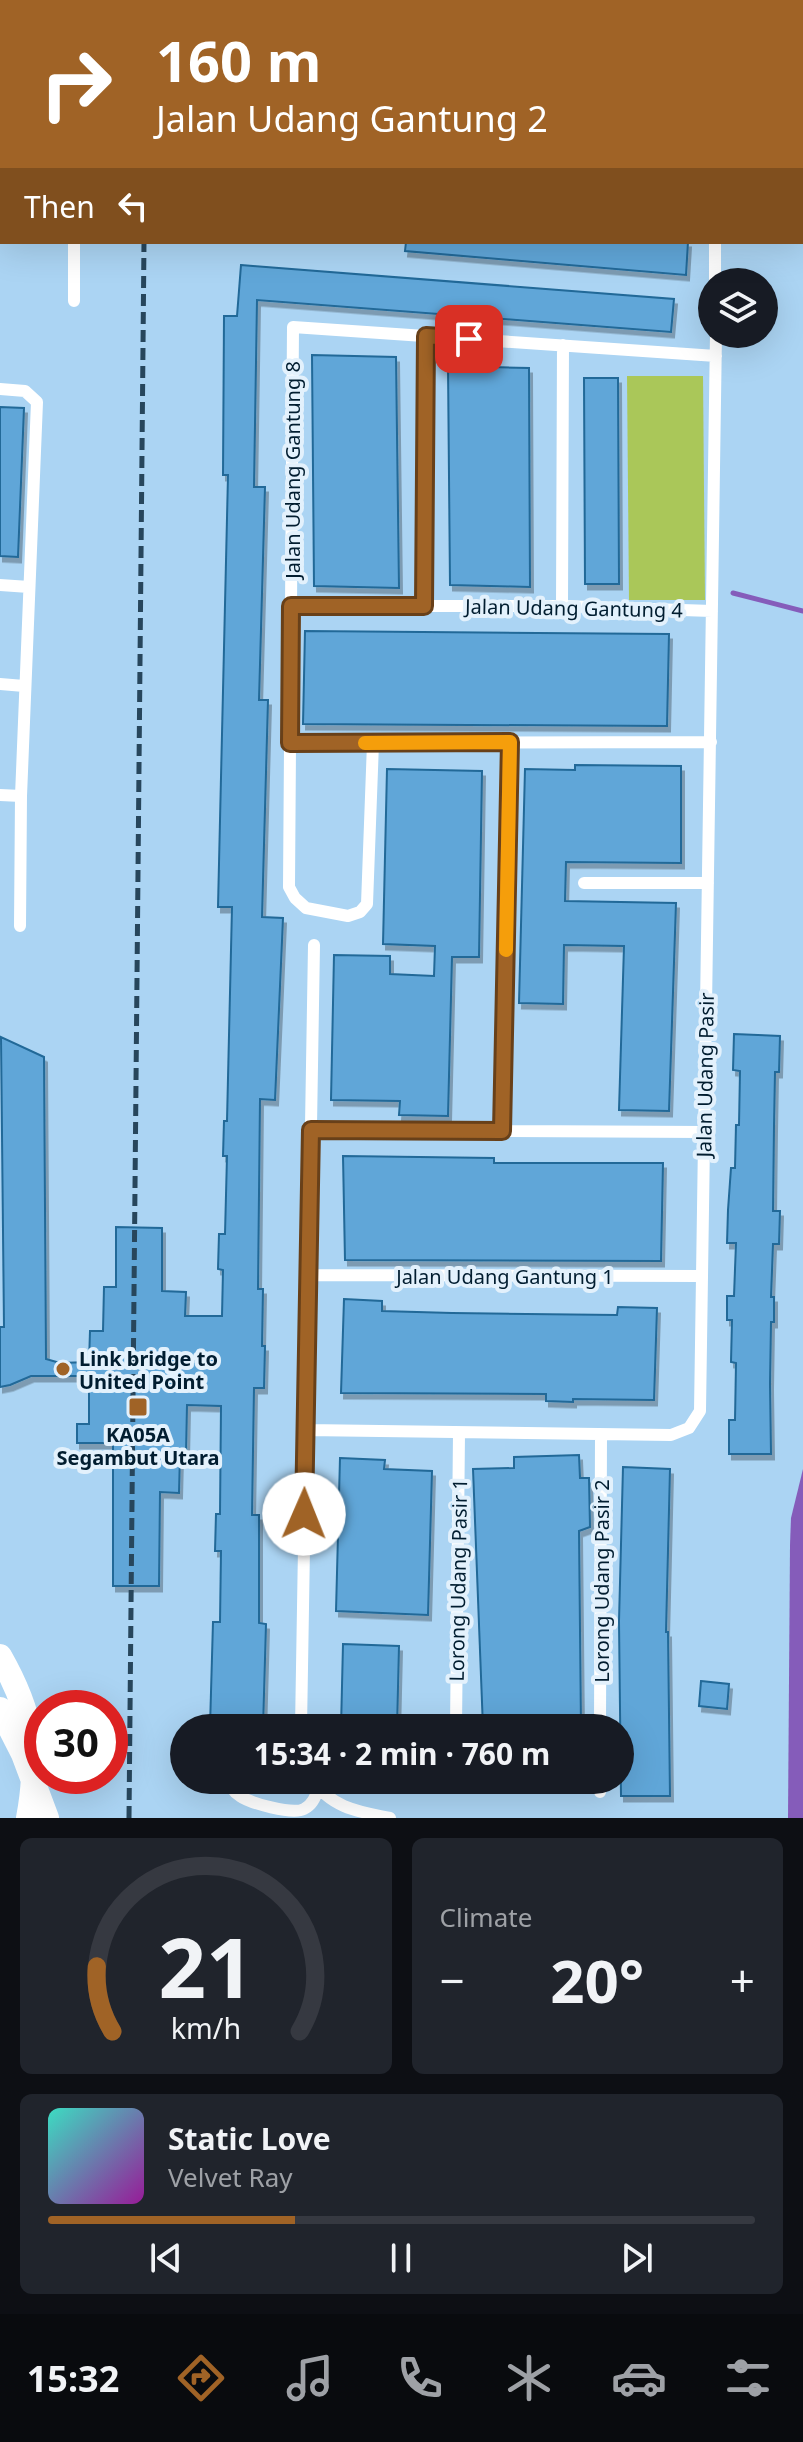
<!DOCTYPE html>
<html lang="en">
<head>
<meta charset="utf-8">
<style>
  :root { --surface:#171b24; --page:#20242c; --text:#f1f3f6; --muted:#9ea1a6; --line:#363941; --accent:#a06326 }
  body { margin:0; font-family:"Noto Sans",sans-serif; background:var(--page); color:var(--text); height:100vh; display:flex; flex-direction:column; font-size:30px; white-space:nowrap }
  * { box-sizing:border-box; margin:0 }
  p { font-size:26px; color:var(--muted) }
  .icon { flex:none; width:44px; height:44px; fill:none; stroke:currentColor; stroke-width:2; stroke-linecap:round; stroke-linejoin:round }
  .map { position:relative; height:1818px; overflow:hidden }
  .panel { display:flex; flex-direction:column; gap:20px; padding:20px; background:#0d0f14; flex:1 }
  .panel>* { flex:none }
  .top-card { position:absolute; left:0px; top:0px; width:804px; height:244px; box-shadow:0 8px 32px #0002; background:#a06326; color:#fff; overflow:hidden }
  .buttons { position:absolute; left:698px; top:268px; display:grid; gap:16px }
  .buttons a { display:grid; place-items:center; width:80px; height:80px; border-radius:50%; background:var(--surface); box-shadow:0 8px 32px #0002; font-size:40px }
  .speed { position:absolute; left:24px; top:1690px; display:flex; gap:16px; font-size:40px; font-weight:700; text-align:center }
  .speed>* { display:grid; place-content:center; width:104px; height:104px; border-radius:50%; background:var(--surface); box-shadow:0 8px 32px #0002; line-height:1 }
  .speed .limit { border:12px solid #d22; background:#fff; color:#111 }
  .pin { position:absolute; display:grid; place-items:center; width:68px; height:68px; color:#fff; margin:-34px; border-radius:16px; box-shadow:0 4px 12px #0006 }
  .me { position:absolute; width:88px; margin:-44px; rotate:1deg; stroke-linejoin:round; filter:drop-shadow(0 0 6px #0008) }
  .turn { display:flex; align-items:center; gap:28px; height:168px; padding:0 24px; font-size:36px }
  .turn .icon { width:104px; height:104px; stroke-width:2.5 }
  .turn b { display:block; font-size:56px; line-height:68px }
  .then { display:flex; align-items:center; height:76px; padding:0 24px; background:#0003; gap:16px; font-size:30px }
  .big { font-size:60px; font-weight:700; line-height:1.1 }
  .panel .tile { flex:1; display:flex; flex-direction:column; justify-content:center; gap:12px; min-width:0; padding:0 28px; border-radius:12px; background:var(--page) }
  .panel .dial { align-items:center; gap:0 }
  .dial svg { height:208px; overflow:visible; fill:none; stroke:var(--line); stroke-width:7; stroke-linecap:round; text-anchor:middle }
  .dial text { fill:var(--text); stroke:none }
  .song { display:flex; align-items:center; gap:24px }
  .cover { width:96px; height:96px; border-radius:12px; background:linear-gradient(135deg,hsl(170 70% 55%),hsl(300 70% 35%)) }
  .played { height:8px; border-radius:4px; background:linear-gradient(90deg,var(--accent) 35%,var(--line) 35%) }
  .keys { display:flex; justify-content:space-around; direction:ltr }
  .heat { display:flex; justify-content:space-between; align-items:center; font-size:44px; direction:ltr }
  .panel .tiles { flex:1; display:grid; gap:20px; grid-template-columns:1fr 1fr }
  .tile:last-child { grid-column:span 2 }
  .trip { position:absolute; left:170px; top:1714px; width:464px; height:80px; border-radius:40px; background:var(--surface); box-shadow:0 8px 32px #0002; font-weight:700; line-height:80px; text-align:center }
  .tab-bar { display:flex; height:128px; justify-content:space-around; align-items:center; background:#090b0e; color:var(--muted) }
  .tab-bar .icon { width:56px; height:56px }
  .tab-bar .active { color:var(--accent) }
  .tab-bar b { font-size:36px; color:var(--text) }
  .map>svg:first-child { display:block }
  .green { fill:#aac759 }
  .water { fill:#855cba }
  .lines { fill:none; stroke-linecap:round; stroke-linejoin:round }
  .stream { stroke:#855cba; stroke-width:5 }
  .building { fill:#61a6d8; stroke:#216998; stroke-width:2; filter:url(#shadow) }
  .minor { stroke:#fff; stroke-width:12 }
  .motorway { stroke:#fff; stroke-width:24 }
  .rail { stroke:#27465c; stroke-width:5; stroke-dasharray:12 6; stroke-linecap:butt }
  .route-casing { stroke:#684019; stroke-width:20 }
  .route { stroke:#a06326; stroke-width:14 }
  .slow { stroke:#f59e0b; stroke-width:14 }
  .poi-dot { fill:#a06326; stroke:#e3f1fc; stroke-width:3 }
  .labels { text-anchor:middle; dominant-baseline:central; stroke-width:8; stroke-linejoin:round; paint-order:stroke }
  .street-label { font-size:20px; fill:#011d30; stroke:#e3f1fc }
  .poi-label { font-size:20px; font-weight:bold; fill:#011d30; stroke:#e3f1fc; text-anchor:start }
</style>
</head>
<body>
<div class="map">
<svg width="803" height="1818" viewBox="0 0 803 1818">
  <defs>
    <filter id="shadow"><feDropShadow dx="3" dy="5.5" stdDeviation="0" flood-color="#0004"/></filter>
  </defs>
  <rect width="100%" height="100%" fill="#abd4f3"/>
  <path class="green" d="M627 376H703L705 600H629Z"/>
  <path class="water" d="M803 1469V1818H788L790 1545 791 1518Z"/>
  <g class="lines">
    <path class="stream" d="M211 2V0
      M733 593 803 611"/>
  </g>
  <path class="building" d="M406 242H688L686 275 405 251Z
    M241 265 674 299 671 332 257 300 254 487H265L259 700H268L262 917 283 918 275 1100 260 1099 258 1289H263L262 1346H265L264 1388H254L252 1515H259V1623L266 1624 263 1728 210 1727 213 1622H220L221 1551H215L216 1514H220L221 1406 187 1405 186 1454H180L179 1493 160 1492 159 1586H113V1443H77V1424H89V1376H31L10 1385 0 1387V1327H4L1 1037 44 1057 46 1359 60 1363 89 1362 90 1331H103L104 1287H116V1227L162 1228V1291L186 1292 185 1316H222L223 1270 218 1269 219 1234H225L227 1156H223L224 1121H227L232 907H218L228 475H223L224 316H237Z
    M312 355 396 357 399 588 314 586Z
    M448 366 529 368 530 587 450 585Z
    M584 378H618L619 584H585Z
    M0 407 24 408 18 557 0 556Z
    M305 631 669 634 667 726 303 724Z
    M575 765 681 766V863L566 862 565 901 676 903 669 1111 619 1110 624 946 564 945 563 1004 519 1003 525 769 575 770Z
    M387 769 482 771 479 957H452L448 1116 399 1115 400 1101 331 1100 334 955 390 956V974L434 976 435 946 383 944Z
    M734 1034 780 1036 779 1072H775L774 1126 773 1211H780L779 1244H773L771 1297H774V1322H771L770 1384 771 1454H729V1420H735L736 1363 731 1362 732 1320H727V1296H734L736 1243H727L728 1210 731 1168H735L736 1125H739L740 1071 733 1070Z
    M343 1156 494 1158V1163H663L661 1261 345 1260Z
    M344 1299 382 1301V1311L452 1313 617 1315 618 1307 657 1308 654 1400 573 1399V1402L546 1401V1394L341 1393Z
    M579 1455 580 1478H589L590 1527 579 1531 581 1728H483L473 1469 514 1468V1457Z
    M340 1458 385 1460 384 1469 432 1471 428 1615 336 1611Z
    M623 1467 670 1469 666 1632H668L670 1796H621L619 1621Z
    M343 1644 399 1646 397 1728H341Z
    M701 1681 729 1684 727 1709 699 1706Z"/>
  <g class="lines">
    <path class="minor" d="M74 2V0
      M304 2V0
      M438 2V0
      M579 2V0
      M700 2V0
      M802 63H803
      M0 76H2
      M74 242V301
      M715 242V282
      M0 389 25 391 37 402 21 796 20 926
      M0 585 29 587
      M291 606H562L712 611
      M424 606 426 336
      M562 606 563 345
      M0 684 24 686
      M290 743 711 742
      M373 743 367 904 360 912 348 916 306 908 295 898 289 887 293 327 716 356
      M0 795 21 796
      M584 883H708
      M311 1130 705 1132
      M502 1131 510 742
      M308 1275 702 1276
      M306 1430 671 1435 689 1428 700 1411 716 334
      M301 1728 314 945
      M456 1728 459 1433
      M600 1728 601 1435
      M229 1780C231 1787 233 1792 240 1796 250 1803 292 1815 304 1809 312 1805 316 1797 318 1788
      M314 1780C330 1808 361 1812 390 1818
      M600 1792V1780"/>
    <path class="motorway" d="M0 1656C32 1712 40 1755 28 1818
      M0 1709 23 1754 47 1818"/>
    <path class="rail" d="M155 2V0
      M129 1818 144 242"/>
  </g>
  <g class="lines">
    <defs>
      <path id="route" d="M304 1514 311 1130 502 1131 510 742 290 743 291 606H424L426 336 469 339"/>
    </defs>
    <use href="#route" class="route-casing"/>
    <use href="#route" class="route"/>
    <path class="slow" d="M365 743 510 742 506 950"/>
  </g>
  <g class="poi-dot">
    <circle cx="63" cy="1369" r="8"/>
    <rect x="128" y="1397" width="20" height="20" rx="4"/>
  </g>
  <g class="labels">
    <g class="street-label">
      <text transform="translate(292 470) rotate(-90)">Jalan Udang Gantung 8</text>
      <text transform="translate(574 608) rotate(1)">Jalan Udang Gantung 4</text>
      <text transform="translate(705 1075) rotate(-89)">Jalan Udang Pasir</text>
      <text x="505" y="1276">Jalan Udang Gantung 1</text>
      <text transform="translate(458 1580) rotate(-89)">Lorong Udang Pasir 1</text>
      <text transform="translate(601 1581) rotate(-90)">Lorong Udang Pasir 2</text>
    </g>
    <g class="poi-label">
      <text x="79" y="1358">Link bridge to<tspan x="79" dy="23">United Point</tspan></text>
      <text x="138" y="1434" text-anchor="middle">KA05A<tspan x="138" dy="23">Segambut Utara</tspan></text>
    </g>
  </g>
</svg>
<div class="buttons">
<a><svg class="icon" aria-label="layers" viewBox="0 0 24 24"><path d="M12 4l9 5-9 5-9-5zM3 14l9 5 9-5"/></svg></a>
</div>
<div class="speed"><div class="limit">30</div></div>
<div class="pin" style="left:469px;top:339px;background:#d93025"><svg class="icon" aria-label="arrive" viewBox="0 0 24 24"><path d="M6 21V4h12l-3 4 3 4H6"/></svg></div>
<svg class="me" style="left:304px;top:1514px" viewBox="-20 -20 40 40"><circle r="19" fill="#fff"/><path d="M0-13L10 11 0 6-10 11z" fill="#a06326"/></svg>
<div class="trip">15:34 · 2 min · 760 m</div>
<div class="top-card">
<div class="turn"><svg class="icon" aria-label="right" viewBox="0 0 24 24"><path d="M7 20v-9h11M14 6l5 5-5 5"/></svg><div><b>160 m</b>Jalan Udang Gantung 2</div></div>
<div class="then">Then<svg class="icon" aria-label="left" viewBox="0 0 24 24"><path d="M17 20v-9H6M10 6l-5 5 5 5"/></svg></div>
</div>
</div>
<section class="panel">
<div class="tiles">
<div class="tile dial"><svg viewBox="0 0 100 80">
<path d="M14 69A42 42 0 1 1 86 69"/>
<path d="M14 69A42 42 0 0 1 8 44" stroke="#a06326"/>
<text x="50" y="56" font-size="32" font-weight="700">21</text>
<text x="50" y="72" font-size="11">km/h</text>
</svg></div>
<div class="tile"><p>Climate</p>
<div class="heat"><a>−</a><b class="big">20°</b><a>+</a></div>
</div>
<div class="tile">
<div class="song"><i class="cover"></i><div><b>Static Love</b><p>Velvet Ray</p></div></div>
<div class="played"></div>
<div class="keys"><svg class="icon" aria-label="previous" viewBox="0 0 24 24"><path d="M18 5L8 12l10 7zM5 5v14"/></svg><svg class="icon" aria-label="pause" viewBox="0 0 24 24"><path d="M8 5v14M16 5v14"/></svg><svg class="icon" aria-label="next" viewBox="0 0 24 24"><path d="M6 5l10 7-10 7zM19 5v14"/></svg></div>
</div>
</div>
</section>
<nav class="tab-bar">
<b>15:32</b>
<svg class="icon active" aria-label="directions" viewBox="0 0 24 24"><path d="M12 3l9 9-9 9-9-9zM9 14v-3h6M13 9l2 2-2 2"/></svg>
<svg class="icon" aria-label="music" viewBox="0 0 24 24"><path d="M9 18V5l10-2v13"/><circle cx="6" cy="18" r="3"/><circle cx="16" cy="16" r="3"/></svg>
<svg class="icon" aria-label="phone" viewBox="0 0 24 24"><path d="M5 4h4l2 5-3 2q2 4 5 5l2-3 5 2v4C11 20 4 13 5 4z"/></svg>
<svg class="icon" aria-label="climate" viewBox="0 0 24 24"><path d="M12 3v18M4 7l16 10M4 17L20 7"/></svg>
<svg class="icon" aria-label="car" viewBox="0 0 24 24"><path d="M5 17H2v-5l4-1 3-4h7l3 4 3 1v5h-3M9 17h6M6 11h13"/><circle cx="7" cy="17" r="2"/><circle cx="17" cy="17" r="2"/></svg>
<svg class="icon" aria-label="filters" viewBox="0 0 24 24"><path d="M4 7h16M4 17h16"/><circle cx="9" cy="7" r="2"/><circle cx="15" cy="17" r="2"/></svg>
</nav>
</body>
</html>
